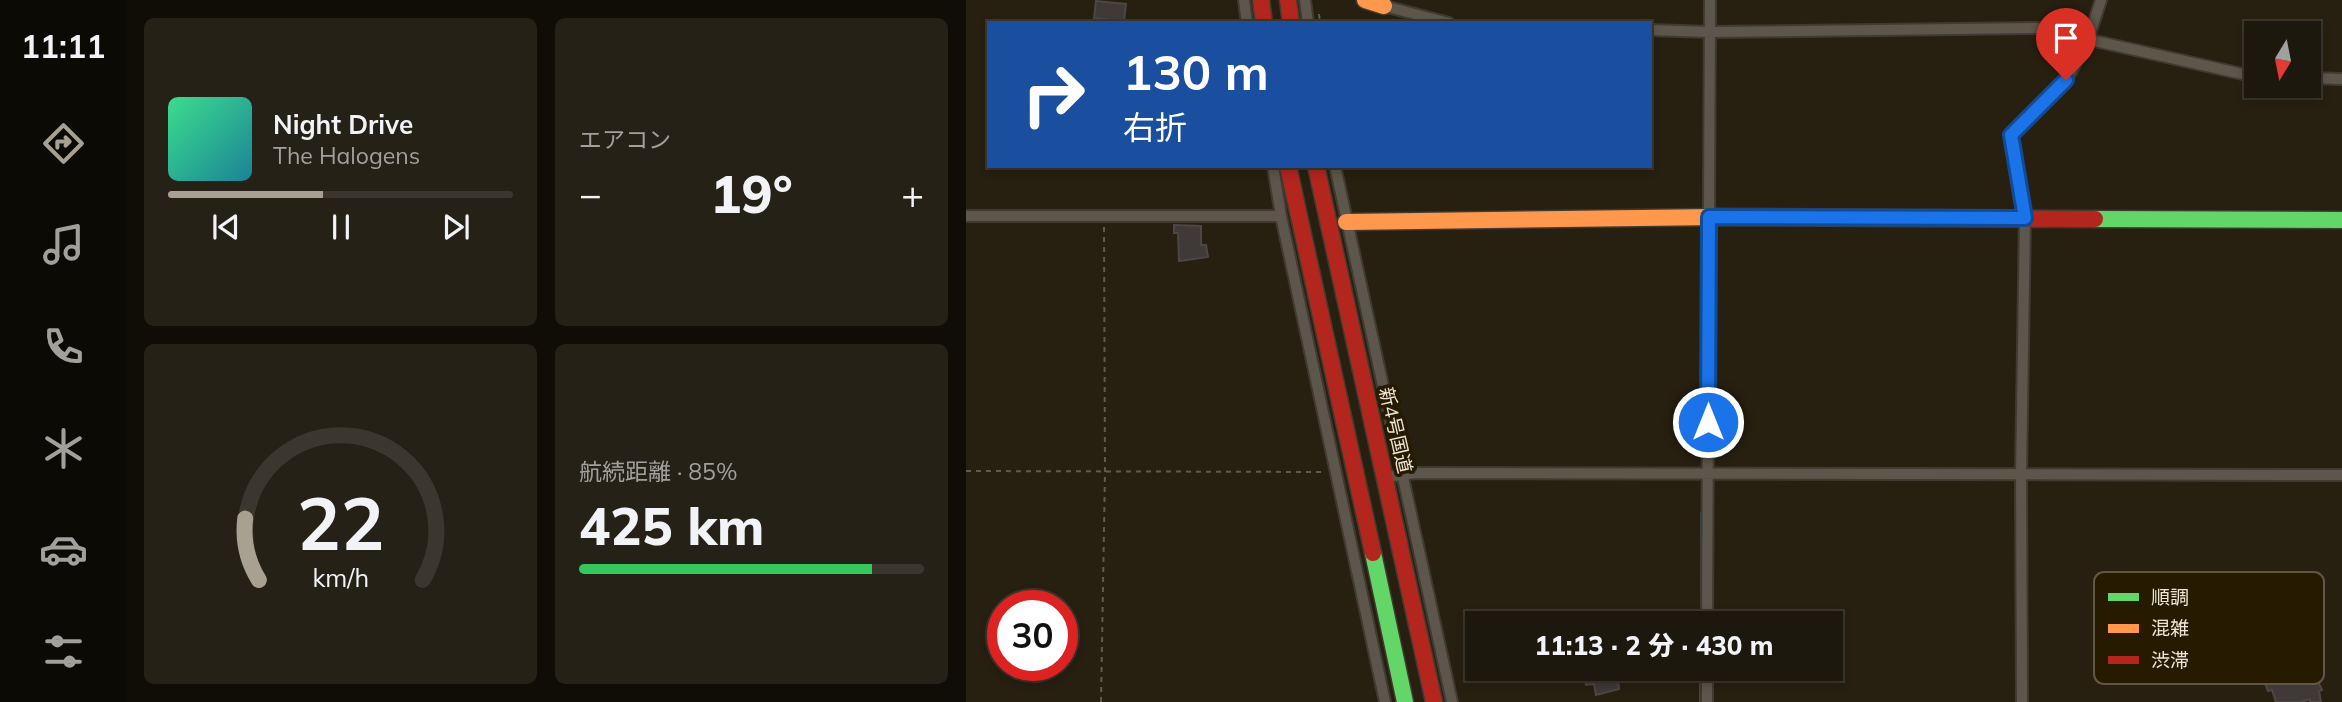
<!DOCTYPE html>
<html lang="ja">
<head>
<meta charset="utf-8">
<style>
  :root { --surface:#1d180d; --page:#252116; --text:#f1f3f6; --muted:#a0a09d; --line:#3b372e; --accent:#a8a191 }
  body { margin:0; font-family:Mulish,"Noto Sans JP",sans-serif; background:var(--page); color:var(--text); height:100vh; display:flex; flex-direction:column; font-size:26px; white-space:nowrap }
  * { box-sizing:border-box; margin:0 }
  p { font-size:23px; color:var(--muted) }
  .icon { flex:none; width:38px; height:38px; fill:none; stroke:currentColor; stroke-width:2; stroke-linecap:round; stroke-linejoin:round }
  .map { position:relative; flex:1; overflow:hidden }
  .drawer { display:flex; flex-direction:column; gap:18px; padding:18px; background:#100d07; width:840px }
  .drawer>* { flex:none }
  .top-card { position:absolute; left:21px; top:21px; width:665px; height:147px; border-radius:0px; box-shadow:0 4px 10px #0003,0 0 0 2px var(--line); background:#1a4fa0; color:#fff; overflow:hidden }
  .needle { width:46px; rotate:190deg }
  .fabs { position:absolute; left:1278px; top:21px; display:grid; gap:14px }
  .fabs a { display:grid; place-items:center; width:77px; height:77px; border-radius:0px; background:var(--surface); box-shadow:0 4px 10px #0003,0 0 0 2px var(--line); font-size:35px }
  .speed { position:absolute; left:21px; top:590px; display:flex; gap:14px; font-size:35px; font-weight:700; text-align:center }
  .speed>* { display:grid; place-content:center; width:91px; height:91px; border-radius:50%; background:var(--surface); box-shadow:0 4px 10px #0003,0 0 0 2px var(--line); line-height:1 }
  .speed .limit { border:10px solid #d22; background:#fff; color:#111 }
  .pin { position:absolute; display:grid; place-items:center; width:60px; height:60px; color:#fff; margin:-72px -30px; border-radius:50% 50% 50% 0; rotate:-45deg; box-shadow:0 0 7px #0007 }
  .pin .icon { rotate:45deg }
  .me { position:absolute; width:77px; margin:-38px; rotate:0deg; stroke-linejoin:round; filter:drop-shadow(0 0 5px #0008) }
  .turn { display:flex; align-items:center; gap:24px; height:147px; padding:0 21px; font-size:32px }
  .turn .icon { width:91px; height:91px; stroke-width:2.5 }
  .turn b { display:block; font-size:49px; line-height:60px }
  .big { font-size:52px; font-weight:800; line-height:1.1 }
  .drawer .tile { flex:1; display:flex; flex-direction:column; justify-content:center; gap:10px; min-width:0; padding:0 24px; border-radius:10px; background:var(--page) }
  .drawer .dial { align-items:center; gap:0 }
  .dial svg { height:182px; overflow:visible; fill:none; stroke:var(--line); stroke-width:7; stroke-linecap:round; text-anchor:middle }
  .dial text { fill:var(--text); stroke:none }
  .song { display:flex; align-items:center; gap:21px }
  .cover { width:84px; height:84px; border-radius:10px; background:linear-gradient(135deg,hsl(150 70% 55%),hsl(190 70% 35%)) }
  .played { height:7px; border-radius:4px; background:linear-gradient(90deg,var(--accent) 45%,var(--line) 45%) }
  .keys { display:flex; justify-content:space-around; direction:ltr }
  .heat { display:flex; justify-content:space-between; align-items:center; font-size:38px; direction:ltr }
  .charge { height:10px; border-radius:5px; background:linear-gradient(90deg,#34c759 85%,var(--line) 0) }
  .drawer .tiles { flex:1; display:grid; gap:18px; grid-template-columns:repeat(2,1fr) }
  .trip { position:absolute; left:499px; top:611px; width:378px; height:70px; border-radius:0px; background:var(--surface); box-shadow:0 4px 10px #0003,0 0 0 2px var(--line); font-weight:800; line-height:70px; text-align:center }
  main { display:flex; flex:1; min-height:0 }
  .tabs { display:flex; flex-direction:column; width:126px; justify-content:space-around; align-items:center; background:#0c0a05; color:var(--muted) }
  .tabs .icon { width:49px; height:49px }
  .tabs .active { color:var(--accent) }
  .tabs b { font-size:32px; color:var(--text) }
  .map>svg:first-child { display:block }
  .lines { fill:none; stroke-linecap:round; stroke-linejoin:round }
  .stream { stroke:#3b5867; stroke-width:3.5 }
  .building { fill:#3f3937; stroke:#4c4645; stroke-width:2 }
  .street-casing { stroke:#403b30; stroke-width:14 }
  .fast-casing { stroke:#403b30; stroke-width:19 }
  .slow-casing { stroke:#403b30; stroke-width:19 }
  .jam-casing { stroke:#403b30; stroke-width:19 }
  .path { stroke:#5f5b50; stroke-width:2; stroke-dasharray:5 5; stroke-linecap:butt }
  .street { stroke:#5c564c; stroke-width:10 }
  .fast { stroke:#63d668; stroke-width:16 }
  .slow { stroke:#ff974d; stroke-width:16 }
  .jam { stroke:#b3261e; stroke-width:16 }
  .route-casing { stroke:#114b97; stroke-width:18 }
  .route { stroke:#1a73e8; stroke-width:12 }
  .labels { text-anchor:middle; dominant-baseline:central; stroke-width:7; stroke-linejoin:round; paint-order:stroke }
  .street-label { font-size:19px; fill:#eee6d6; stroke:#261a01 }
  .key { fill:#261a01; stroke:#625741; stroke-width:2 }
  .key-label { font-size:19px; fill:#eee6d6 }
</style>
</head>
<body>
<main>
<nav class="tabs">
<b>11:11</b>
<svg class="icon active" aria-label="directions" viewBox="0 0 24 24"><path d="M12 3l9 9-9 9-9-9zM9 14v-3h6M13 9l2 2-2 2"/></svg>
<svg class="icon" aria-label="music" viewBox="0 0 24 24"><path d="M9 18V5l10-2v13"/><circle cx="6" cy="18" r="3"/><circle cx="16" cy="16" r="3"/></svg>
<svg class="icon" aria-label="phone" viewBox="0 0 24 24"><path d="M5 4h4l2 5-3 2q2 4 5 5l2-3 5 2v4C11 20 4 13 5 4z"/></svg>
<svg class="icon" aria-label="climate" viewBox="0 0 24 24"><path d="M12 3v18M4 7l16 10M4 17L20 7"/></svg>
<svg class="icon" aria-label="car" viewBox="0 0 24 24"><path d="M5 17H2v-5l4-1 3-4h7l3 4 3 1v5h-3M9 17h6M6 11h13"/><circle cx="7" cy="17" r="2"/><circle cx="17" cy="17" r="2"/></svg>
<svg class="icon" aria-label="filters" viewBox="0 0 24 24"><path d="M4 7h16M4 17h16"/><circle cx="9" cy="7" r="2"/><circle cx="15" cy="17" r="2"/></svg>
</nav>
<section class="drawer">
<div class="tiles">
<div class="tile">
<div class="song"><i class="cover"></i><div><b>Night Drive</b><p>The Halogens</p></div></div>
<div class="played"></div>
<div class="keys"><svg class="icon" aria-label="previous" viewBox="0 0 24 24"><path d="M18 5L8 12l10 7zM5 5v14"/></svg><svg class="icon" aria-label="pause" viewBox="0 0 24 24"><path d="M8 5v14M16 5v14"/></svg><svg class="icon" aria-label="next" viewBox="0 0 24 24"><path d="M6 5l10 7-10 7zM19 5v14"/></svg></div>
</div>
<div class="tile"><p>エアコン</p>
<div class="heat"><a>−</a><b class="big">19°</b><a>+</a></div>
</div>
<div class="tile dial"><svg viewBox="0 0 100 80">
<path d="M14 69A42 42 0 1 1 86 69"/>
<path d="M14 69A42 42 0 0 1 8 42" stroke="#a8a191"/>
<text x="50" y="56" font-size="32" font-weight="700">22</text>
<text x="50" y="72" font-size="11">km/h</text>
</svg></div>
<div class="tile"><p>航続距離 · 85%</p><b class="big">425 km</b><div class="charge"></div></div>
</div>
</section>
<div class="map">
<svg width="1376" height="702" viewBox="0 0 1376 702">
  <rect width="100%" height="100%" fill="#272011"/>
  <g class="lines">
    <path class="stream" d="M736 623V513
      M735 702V668"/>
  </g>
  <path class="building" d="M130 1 160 4 158 21 128 18Z
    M208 225 235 226V245H240L242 257 213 261 212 233H208Z
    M635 668H651L653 689 630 695 628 684 620 685 617 672Z
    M1315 671 1320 684 1333 680 1334 682 1351 679 1356 690 1353 691 1355 702H1344V699L1335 702H1310L1306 690 1302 691 1297 678Z"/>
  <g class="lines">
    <defs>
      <path id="street" d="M278 0 281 23
        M339 0 342 23
        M418 6 483 23
        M684 30 744 32 1071 28 1290 77
        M1342 78 1376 79
        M307 166 315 216 419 702
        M369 166 486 702
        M0 216H315
        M419 477 450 473 1376 475
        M741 623 744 0
        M741 702V668
        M1056 702 1055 476 1059 217 1045 134 1067 114 1105 72 1122 40 1135 0"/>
      <path id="fast" d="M1129 219 1376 220
        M407 553 439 702"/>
      <path id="slow" d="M399 0 418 6
        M380 222 750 217"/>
      <path id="jam" d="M295 0 298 23
        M322 0 325 23
        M322 166 407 553
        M350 166 468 702
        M750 217 1129 219"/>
    </defs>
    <use href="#street" class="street-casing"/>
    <use href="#fast" class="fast-casing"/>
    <use href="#slow" class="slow-casing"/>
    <use href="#jam" class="jam-casing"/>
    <path class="path" d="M353 14 354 23
      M0 471 360 472
      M135 702 139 471 138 227"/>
    <use href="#street" class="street"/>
    <use href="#fast" class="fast"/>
    <use href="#slow" class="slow"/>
    <use href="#jam" class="jam"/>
  </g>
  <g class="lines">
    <defs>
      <path id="route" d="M742 422 743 217 1059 218 1045 135 1100 80"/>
    </defs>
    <use href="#route" class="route-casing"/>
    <use href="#route" class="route"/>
  </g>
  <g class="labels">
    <g class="street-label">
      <text transform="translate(430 430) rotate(77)">新4号国道</text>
    </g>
  </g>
  <rect x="1128" y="572" width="230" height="112" rx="10" class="key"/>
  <rect x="1142" y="593" width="31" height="8" fill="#63d668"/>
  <rect x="1142" y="624" width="31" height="9" fill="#ff974d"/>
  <rect x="1142" y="656" width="31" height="8" fill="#b3261e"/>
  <g class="key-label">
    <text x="1185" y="604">順調</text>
    <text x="1185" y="635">混雑</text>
    <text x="1185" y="667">渋滞</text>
  </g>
</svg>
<div class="fabs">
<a><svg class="needle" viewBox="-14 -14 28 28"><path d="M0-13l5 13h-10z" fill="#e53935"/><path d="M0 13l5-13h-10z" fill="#a0a09d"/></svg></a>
</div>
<div class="speed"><div class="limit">30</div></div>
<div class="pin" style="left:1100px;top:80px;background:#d93025"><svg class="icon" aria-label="arrive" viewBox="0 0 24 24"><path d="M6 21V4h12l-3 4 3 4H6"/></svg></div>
<svg class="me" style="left:742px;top:422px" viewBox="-20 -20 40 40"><circle r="17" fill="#1a73e8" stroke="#fff" stroke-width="3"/><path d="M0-11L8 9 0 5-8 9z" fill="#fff"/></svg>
<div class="trip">11:13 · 2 分 · 430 m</div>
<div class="top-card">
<div class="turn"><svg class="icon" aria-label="right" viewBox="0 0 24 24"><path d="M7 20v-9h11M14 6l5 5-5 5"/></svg><div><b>130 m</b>右折</div></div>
</div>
</div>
</main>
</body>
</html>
